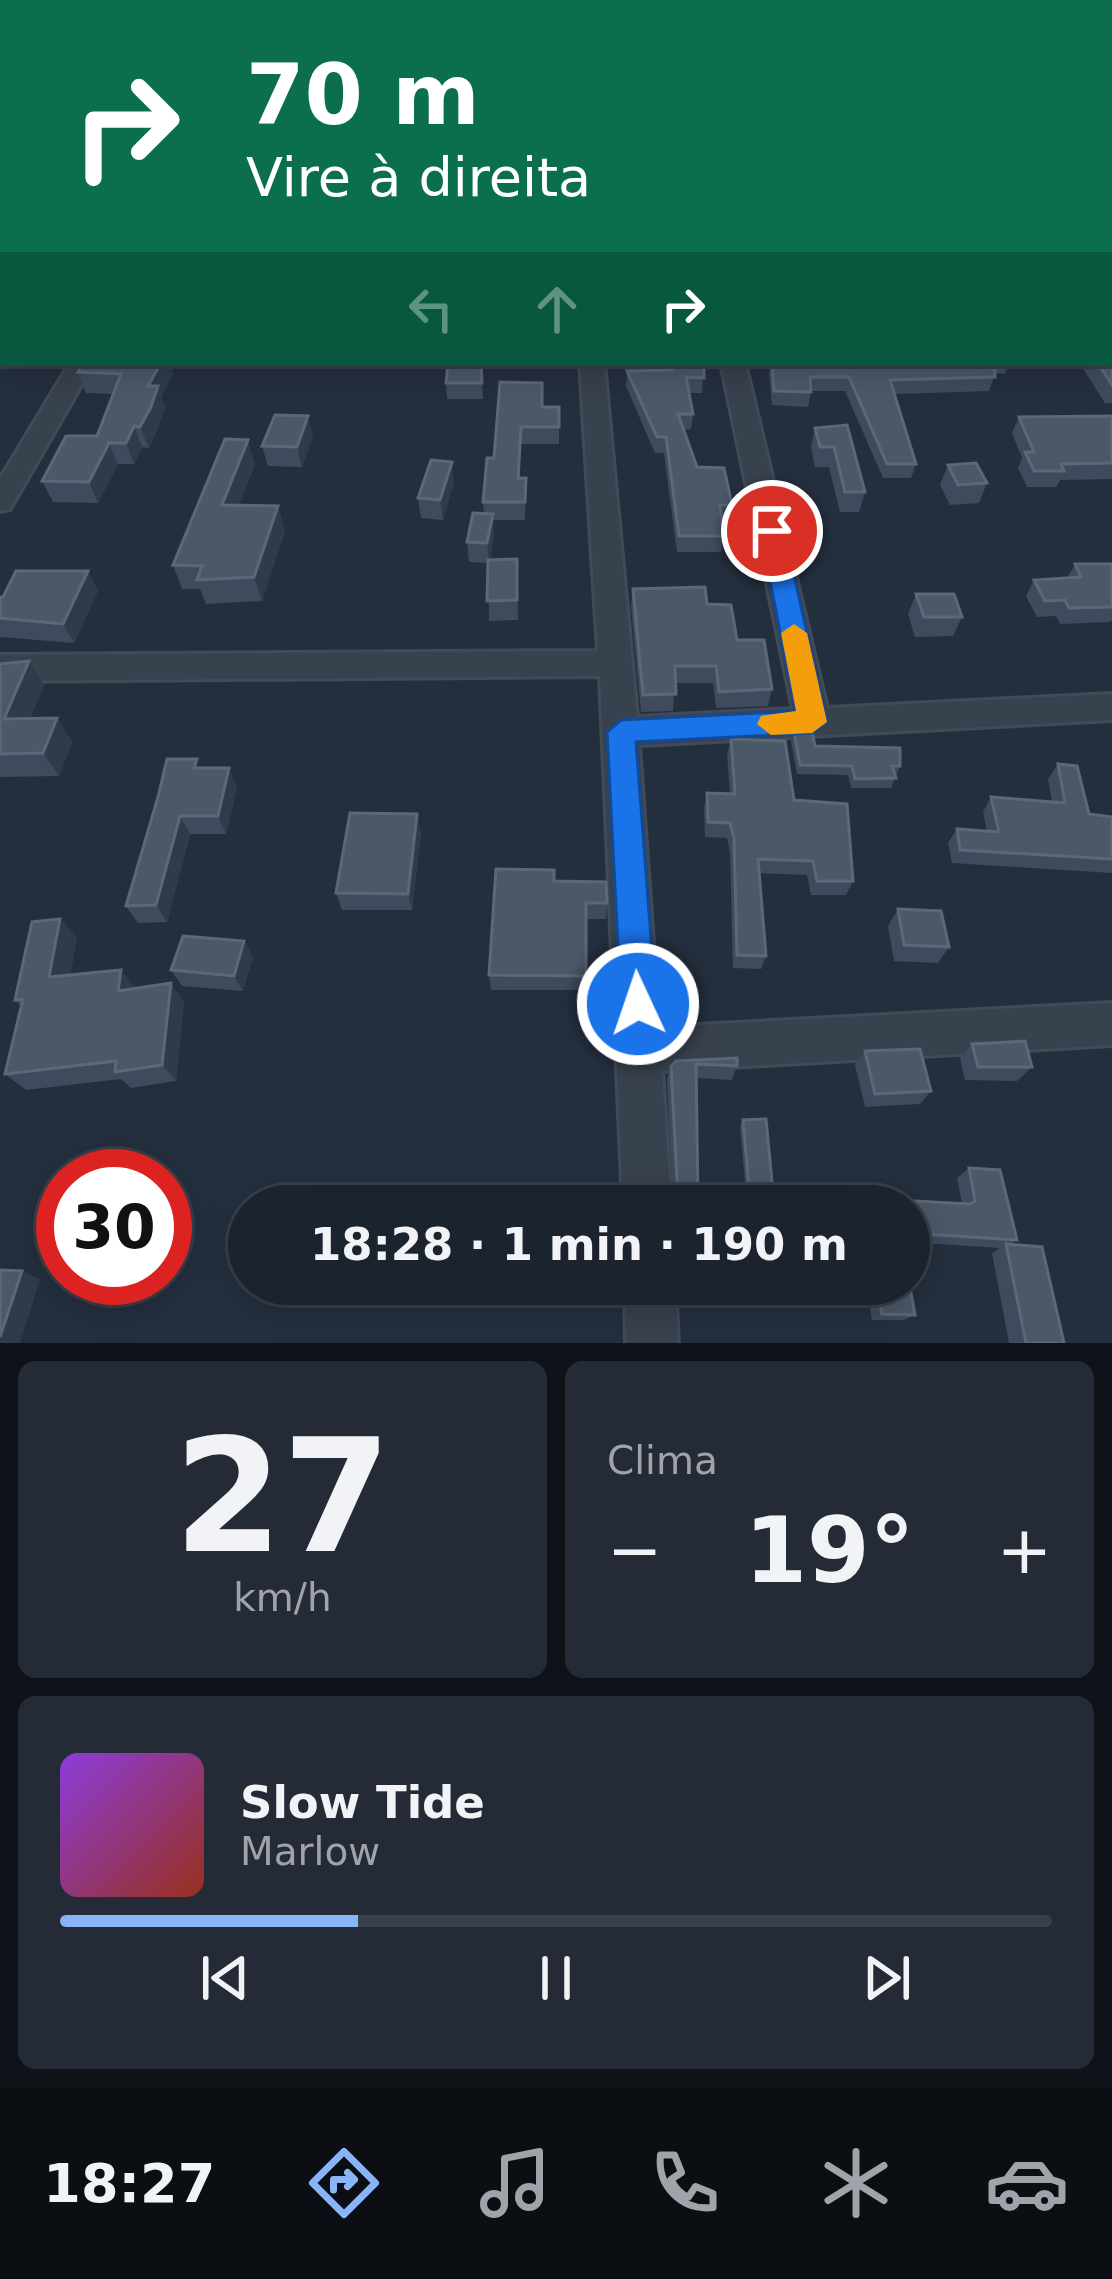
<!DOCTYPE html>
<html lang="pt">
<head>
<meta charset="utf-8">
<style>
  :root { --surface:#1b232e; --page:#242b36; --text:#f1f3f6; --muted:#a0a4aa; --line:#39404a; --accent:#8ab4f8 }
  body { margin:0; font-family:"DejaVu Sans",sans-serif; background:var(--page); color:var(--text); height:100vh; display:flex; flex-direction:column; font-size:45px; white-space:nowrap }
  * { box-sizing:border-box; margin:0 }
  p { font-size:39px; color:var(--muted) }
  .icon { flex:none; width:66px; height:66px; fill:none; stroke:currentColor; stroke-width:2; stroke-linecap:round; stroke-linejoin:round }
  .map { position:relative; height:1343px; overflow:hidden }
  .panel { display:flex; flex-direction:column; gap:18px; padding:18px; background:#0f1319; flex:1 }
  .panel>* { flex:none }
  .guide { position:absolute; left:0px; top:0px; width:1113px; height:366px; box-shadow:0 6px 30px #0003,0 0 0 3px var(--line); background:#0b6e4f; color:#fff; overflow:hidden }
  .speed { position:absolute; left:36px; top:1149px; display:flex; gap:24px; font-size:60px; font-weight:700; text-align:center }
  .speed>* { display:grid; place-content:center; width:156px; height:156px; border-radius:50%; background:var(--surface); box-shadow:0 6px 30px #0003,0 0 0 3px var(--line); line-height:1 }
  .speed .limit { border:18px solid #d22; background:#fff; color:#111 }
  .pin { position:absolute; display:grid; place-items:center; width:102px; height:102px; color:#fff; margin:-51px; border:6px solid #fff; border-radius:50%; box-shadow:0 3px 12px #0007 }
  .me { position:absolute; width:132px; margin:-66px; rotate:357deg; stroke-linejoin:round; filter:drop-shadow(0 0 9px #0008) }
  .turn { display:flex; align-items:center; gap:42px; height:252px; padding:0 48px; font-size:54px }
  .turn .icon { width:156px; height:156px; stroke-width:2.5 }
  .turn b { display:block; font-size:84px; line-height:102px }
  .lanes { display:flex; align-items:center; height:114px; padding:0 48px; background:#0003; justify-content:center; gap:60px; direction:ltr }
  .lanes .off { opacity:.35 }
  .big { font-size:90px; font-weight:700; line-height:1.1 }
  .panel .widget { flex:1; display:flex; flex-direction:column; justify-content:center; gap:18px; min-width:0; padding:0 42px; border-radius:18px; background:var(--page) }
  .panel .dial { align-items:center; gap:0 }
  .dial b { font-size:156px; line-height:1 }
  .song { display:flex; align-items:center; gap:36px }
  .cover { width:144px; height:144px; border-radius:18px; background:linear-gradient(135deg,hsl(270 70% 55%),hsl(10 70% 35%)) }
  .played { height:12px; border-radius:6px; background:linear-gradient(90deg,var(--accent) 30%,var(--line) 30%) }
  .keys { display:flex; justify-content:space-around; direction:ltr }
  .heat { display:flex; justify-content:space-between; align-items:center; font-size:66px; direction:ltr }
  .panel .tiles { flex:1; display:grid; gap:18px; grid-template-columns:1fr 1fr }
  .widget:last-child { grid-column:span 2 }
  .trip { position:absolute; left:228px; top:1185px; width:702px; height:120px; border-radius:60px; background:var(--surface); box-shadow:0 6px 30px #0003,0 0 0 3px var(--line); font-weight:700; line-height:120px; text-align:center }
  .tabs { display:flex; height:192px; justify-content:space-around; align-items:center; background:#0b0e12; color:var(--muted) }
  .tabs .icon { width:84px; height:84px }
  .tabs .active { color:var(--accent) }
  .tabs b { font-size:54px; color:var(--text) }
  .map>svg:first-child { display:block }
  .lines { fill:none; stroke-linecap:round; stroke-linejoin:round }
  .river { fill:#17263c; fill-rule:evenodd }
  .minor-casing { stroke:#414a57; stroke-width:6 }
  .minor { fill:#38414e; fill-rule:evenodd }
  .wall { fill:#3f4b5c }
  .shaded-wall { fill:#2f3b4b }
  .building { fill:#4b5868; stroke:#5c6777; stroke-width:3 }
  .route { fill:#1a73e8; stroke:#114b97; stroke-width:3 }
  .slow { fill:#f59e0b }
</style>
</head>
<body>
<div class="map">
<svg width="1112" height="1343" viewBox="0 0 1112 1343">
  <rect width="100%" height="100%" fill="#242f3e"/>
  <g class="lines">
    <path class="river" d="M761 0H811L813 3H763Z
      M1110 12H1112V24H1110Z"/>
    <defs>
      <path id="minor" d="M819 0H851L853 3H821Z
        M975 0H1092L1094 3H973Z
        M1109 3H1112V11H1110Z
        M1110 191H1112V203H1110Z
        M70 363H94L10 509 0 511V479Z
        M580 363H604L637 717 793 709 721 363H745L827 708 1112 694V720L639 745 659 1027 1112 1003V1045L662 1071 671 1206H623L600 676 0 681V655L598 651Z
        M625 1284H675L678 1343H626Z"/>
    </defs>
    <use href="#minor" class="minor-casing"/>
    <use href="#minor" class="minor"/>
  </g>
  <path class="wall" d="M173 0H213L212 3H174Z
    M1112 341V403H1105L1080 364 1110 363Z
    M84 363H173L171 367 173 375 161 397 165 407 158 428 149 448 142 447 134 464H118L98 503 53 502 42 481 97 436 113 394 86 393 78 372Z
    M481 363 483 399H447L446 383Z
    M666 363H704L702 393H689L693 414 691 429 684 430 697 467 732 505 729 521H722L724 536 721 552H677L664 453H655L626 386 627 371 667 370Z
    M771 363H1009L1005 374 995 373 989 391 895 394 916 464 911 478H883L845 391H811L808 407 772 405 769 373Z
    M542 383V407H559V444H521L520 478H526L525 520H493L494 535 490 560 517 559 518 620 489 621 488 563 469 562 467 542 484 514 483 502 494 458Z
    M1112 416V479L1060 480 1056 487H1027L1018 468 1022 458 1012 433 1019 417Z
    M847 425 865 492 859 512H840L829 467H815L811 448 815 428Z
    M313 436 302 467 268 466 262 446Z
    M255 464 239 505 278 506 285 531 262 601 206 604 200 589H182L173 565Z
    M948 465 987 483 979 503 950 505 940 485Z
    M454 482 443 520 421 518 418 498Z
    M1075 564H1112V620L1110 622 1060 624 1056 616 1037 617 1026 596 1034 580 1067 578Z
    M88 571 98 591 74 643 0 637V597Z
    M633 589 707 604 737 640 772 689 768 706 716 708 713 683H675L673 711 641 712 631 606Z
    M916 594 962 617 953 636 915 637 908 614Z
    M0 664 44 685 30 718H57L72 742 59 776 0 777Z
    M794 732 815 746 900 766 891 788H851L848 775 797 774 791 741Z
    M731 739 794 800 853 881 846 895H811L807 875 759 873 766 956 761 969 733 968 730 852 727 838 705 837 704 808 707 793 730 794 727 754Z
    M1058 764 1089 814 1112 817V873L952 863 948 843 957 829 987 831 983 812 991 797 1052 802 1048 779Z
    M201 768 237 787 226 834H190L167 922 138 923 126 906Z
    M421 832 412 910H342L336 893Z
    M554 881 607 903 606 919H586V990H491L489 975Z
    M898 909 949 947 938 963 894 961 888 926Z
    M60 919 77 938 70 975 136 988 184 1002 176 1081 131 1088 121 1079 26 1090 5 1074 21 1006 15 1000Z
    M244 941 253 957 243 991 182 986 171 970Z
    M972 1044 1032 1067 1017 1081 965 1080 960 1058Z
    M865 1051 931 1091 920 1104 865 1107 855 1065Z
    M676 1061 737 1066 732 1080 696 1078 698 1200 695 1206H673L667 1080 671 1066Z
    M743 1120 774 1202 770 1206 747 1205 740 1126Z
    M969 1168 1017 1240 1009 1245 1064 1343H1009L992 1253 1000 1248 909 1242V1206H854L862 1198 962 1203 957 1178Z
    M866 1284H909L915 1315 904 1320H872Z"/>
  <path class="shaded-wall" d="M3 140V187L0 190V144Z
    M161 363H173L171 367 173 375 161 397 165 407 158 428 149 448 140 427 148 386Z
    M308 416 313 436 302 467 297 447Z
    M134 426 142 447 134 464 126 443Z
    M248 440 255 464 230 529 222 505Z
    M109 443 118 464 98 503 89 482Z
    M452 462 454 482 443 520 440 500Z
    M278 506 285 531 262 601 254 577Z
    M493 514 494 535 489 563 487 543Z
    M88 571 98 591 74 643 63 624Z
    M29 661 44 685 20 742 4 719Z
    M57 718 72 742 59 776 43 753Z
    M229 768 237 787 226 834 218 816Z
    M417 814 421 832 412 910 408 894Z
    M180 816 190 834 167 922 156 905Z
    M60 919 77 938 66 995 49 977Z
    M244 941 253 957 243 991 234 976Z
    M121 970 136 989 118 991Z
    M171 983 184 1002 176 1081 162 1065Z
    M22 1271 40 1279 20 1343H0V1337Z"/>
  <path class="building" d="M3 70V140L0 144V73Z
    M1110 80 1112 82V148L1110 145Z
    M0 248H3V272H0Z
    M1110 341H1112V385L1098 363H1110Z
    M84 363H161L148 386H158L151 407 140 427 134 426 126 443H109L89 482 42 481 66 436H97L121 374 78 372Z
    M448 363H481L482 383H446Z
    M671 363H704V378L686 377 693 414H678L697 467 724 468 732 505H720L724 536H679L666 437H657L627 371 672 370Z
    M772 363H995V377L890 380 916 464H887L849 377H810L811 392 774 391Z
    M500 382 542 383V407H559V427H521L518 478H526L525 502H483L487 458H494Z
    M275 415 308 416 297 447 262 446Z
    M1112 416V463L1061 464 1064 471H1034L1025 452H1034L1019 417Z
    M847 425 865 492H845L834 447H820L815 428Z
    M225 439 248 440 222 505 278 506 254 577 197 580 202 566 173 565Z
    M431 460 452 462 440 500 418 498Z
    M976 463 987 483 958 485 948 465Z
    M473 513 493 514 487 543 467 542Z
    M517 559V600L487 601 488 560Z
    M1075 564H1112V607L1069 608 1065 600 1045 601 1034 580 1081 577Z
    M16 571H88L63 624 0 618V597H3Z
    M705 587 707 604 731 605 737 640H764L772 689 719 692 716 666H675L676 694 643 695 633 589Z
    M916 594H954L962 617H924Z
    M29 661 4 719 57 718 43 753 0 754V664Z
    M812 731 815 746 900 748V766H892L896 778 855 779 852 766 800 765 794 732Z
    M731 739 785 741 794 800 847 804 853 881H817L813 861 758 859 766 956 737 955 734 838 730 823 708 822 707 793 735 794Z
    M167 759H197L194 768H229L218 816H180L156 905 126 906 158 797Z
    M1058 764 1077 766 1089 814 1112 817V859L960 850 957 829 999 832 991 797 1065 803Z
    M350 813 417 814 408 894 336 893Z
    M496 869 554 870V881L606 882 607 903H586V976L489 975Z
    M898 909 941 911 949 947 904 945Z
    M60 919 49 977 121 970 118 991 171 983 162 1065 115 1072 116 1061 5 1074 23 999 15 1000 32 922Z
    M183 936 244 941 234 976 171 970Z
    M1025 1041 1032 1067H978L972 1044Z
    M920 1049 931 1091 875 1094 865 1051Z
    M737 1058V1066L696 1064 698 1200 678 1199 671 1066 676 1061Z
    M766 1119 774 1202 750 1200 743 1120Z
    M969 1168 1000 1170 1017 1240 909 1233V1206H863L862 1198 970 1204 975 1201Z
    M1006 1244 1042 1247 1064 1343H1026Z
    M0 1270 22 1271 0 1337Z
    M909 1282 915 1315 882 1314 877 1284H909Z"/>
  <path class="route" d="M772 523 784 531 827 722 812 733 636 742 656 1004 650 1017 638 1022 626 1017 621 1004 607 732 621 720 796 711 760 531Z"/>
  <path class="slow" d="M794 624 807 633 827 722 812 733 771 735 757 724 761 716 796 711 781 633Z"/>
</svg>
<div class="speed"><div class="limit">30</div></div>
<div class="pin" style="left:772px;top:531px;background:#d93025"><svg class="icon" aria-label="arrive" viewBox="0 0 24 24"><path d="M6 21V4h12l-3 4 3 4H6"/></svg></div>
<svg class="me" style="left:638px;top:1004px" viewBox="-20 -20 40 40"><circle r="17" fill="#1a73e8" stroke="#fff" stroke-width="3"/><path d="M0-11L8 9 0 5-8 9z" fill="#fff"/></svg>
<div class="trip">18:28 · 1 min · 190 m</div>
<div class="guide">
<div class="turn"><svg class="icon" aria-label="right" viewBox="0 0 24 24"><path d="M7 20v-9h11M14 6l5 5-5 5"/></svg><div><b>70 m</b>Vire à direita</div></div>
<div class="lanes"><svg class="icon off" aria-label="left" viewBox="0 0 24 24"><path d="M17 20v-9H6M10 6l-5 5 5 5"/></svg><svg class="icon off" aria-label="ahead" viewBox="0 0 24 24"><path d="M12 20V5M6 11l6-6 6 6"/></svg><svg class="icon" aria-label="right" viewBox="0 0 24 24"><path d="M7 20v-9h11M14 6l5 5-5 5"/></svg></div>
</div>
</div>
<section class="panel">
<div class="tiles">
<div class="widget dial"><b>27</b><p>km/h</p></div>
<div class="widget"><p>Clima</p>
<div class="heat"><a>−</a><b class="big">19°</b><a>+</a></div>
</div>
<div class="widget">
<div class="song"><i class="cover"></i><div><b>Slow Tide</b><p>Marlow</p></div></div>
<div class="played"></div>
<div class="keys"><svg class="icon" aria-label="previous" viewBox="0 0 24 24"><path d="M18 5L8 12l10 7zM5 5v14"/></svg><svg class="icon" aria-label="pause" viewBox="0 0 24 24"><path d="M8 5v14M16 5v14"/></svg><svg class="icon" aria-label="next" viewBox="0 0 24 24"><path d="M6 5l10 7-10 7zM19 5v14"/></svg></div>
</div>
</div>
</section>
<nav class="tabs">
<b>18:27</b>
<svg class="icon active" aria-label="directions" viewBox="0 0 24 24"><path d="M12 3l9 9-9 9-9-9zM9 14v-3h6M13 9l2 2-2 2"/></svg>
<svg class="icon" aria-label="music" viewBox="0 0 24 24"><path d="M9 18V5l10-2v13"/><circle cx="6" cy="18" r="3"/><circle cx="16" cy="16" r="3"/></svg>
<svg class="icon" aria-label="phone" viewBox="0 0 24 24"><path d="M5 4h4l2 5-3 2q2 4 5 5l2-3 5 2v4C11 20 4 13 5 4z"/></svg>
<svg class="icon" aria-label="climate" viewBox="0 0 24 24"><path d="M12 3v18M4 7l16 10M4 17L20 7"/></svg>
<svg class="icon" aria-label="car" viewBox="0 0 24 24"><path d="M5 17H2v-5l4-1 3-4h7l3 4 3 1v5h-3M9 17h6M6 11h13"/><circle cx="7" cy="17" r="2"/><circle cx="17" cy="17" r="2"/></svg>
</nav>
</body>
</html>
